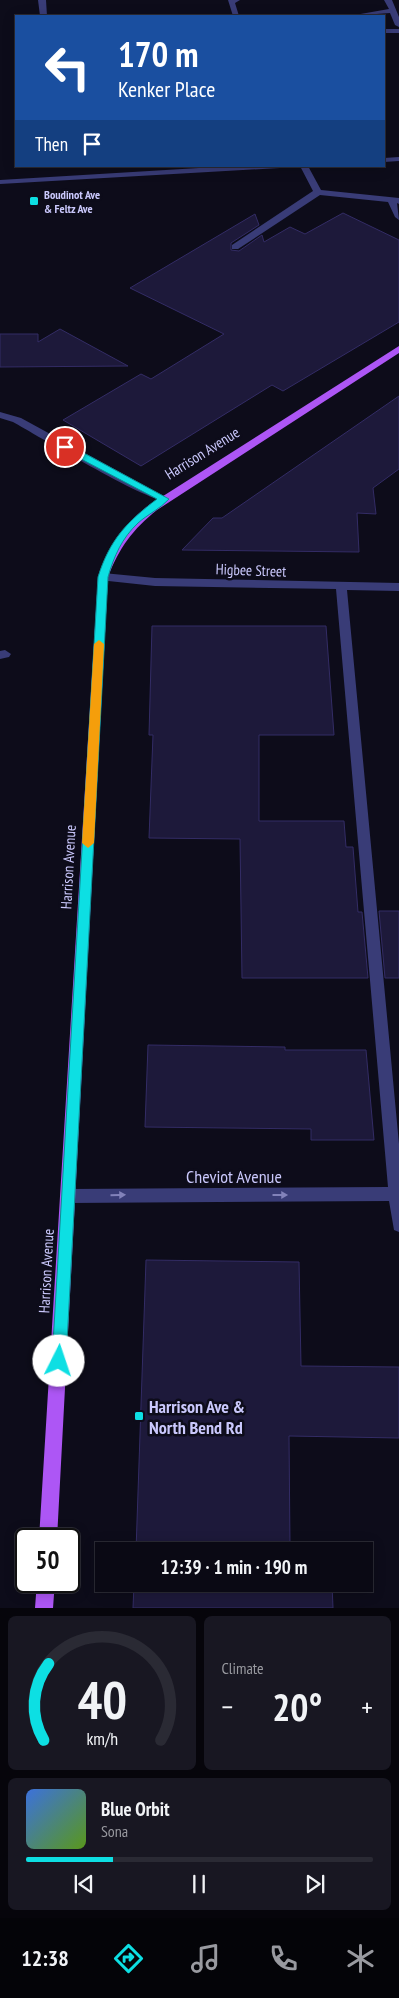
<!DOCTYPE html>
<html lang="en">
<head>
<meta charset="utf-8">
<style>
  :root { --surface:#0a0914; --page:#181722; --text:#f1f3f6; --muted:#999aa0; --line:#2a2a34; --accent:#0ddfe3 }
  body { margin:0; font-family:"PT Sans Narrow",sans-serif; background:var(--page); color:var(--text); height:100vh; display:flex; flex-direction:column; font-size:19px; white-space:nowrap }
  * { box-sizing:border-box; margin:0 }
  p { font-size:16px; color:var(--muted) }
  .icon { flex:none; width:28px; height:28px; fill:none; stroke:currentColor; stroke-width:2; stroke-linecap:round; stroke-linejoin:round }
  .map { position:relative; height:1608px; overflow:hidden }
  .sheet { display:flex; flex-direction:column; gap:8px; padding:8px; background:#06050b; flex:1 }
  .sheet>* { flex:none }
  .top-card { position:absolute; left:15px; top:15px; width:370px; height:152px; border-radius:0px; box-shadow:0 2px 12px #0003,0 0 0 1px var(--line); background:#1a4fa0; color:#fff; overflow:hidden }
  .speed { position:absolute; left:15px; top:1528px; display:flex; gap:10px; font-size:25px; font-weight:700; text-align:center }
  .speed>* { display:grid; place-content:center; width:65px; height:65px; border-radius:50%; background:var(--surface); box-shadow:0 2px 12px #0003,0 0 0 1px var(--line); line-height:1 }
  .speed .limit { border:2px solid #111; border-radius:8px; background:#fff; color:#111 }
  .pin { position:absolute; display:grid; place-items:center; width:42px; height:42px; color:#fff; margin:-21px; border:2px solid #fff; border-radius:50%; box-shadow:0 1px 5px #0007 }
  .me { position:absolute; width:55px; margin:-28px; rotate:4deg; stroke-linejoin:round; filter:drop-shadow(0 0 4px #0008) }
  .turn { display:flex; align-items:center; gap:18px; height:105px; padding:0 20px; font-size:22px }
  .turn .icon { width:65px; height:65px; stroke-width:2.5 }
  .turn b { display:block; font-size:35px; line-height:42px }
  .then { display:flex; align-items:center; height:48px; padding:0 20px; background:#0003; gap:10px; font-size:19px }
  .big { font-size:38px; font-weight:700; line-height:1.1 }
  .sheet .tile { flex:1; display:flex; flex-direction:column; justify-content:center; gap:8px; min-width:0; padding:0 18px; border-radius:8px; background:var(--page) }
  .sheet .dial { align-items:center; gap:0 }
  .dial svg { height:130px; overflow:visible; fill:none; stroke:var(--line); stroke-width:7; stroke-linecap:round; text-anchor:middle }
  .dial text { fill:var(--text); stroke:none }
  .song { display:flex; align-items:center; gap:15px }
  .cover { width:60px; height:60px; border-radius:8px; background:linear-gradient(135deg,hsl(220 70% 55%),hsl(90 70% 35%)) }
  .played { height:5px; border-radius:2px; background:linear-gradient(90deg,var(--accent) 25%,var(--line) 25%) }
  .keys { display:flex; justify-content:space-around; direction:ltr }
  .heat { display:flex; justify-content:space-between; align-items:center; font-size:28px; direction:ltr }
  .sheet .tiles { flex:1; display:grid; gap:8px; grid-template-columns:1fr 1fr }
  .tile:last-child { grid-column:span 2 }
  .trip { position:absolute; left:95px; top:1542px; width:278px; height:50px; border-radius:0px; background:var(--surface); box-shadow:0 2px 12px #0003,0 0 0 1px var(--line); font-weight:700; line-height:50px; text-align:center }
  .tabs { display:flex; height:80px; justify-content:space-around; align-items:center; background:#040408; color:var(--muted) }
  .tabs .icon { width:35px; height:35px }
  .tabs .current { color:var(--accent) }
  .tabs b { font-size:22px; color:var(--text) }
  .map>svg:first-child { display:block }
  .building { fill:#1d193a; stroke:#332c65 }
  .lines { fill:none; stroke-linecap:round; stroke-linejoin:round }
  .minor { fill:#393c77; fill-rule:evenodd }
  .major { fill:#ad56f5; fill-rule:evenodd }
  .oneway { fill:#8282ba }
  .route { fill:#0ddfe3; stroke:#089194 }
  .slow { fill:#f59e0b }
  .poi-dot { fill:#0ddfe3; stroke:#0d0c1a; stroke-width:2 }
  .labels { text-anchor:middle; dominant-baseline:central; stroke-width:5; stroke-linejoin:round; paint-order:stroke }
  .far-poi-label { font-size:12px; font-weight:bold; fill:#cac8fc; stroke:#0d0c1a; text-anchor:start }
  .street-label { font-size:15px; fill:#cac8fc; stroke:#0d0c1a }
  .near-street-label { font-size:18px; fill:#cac8fc; stroke:#0d0c1a }
  .near-poi-label { font-size:18px; font-weight:bold; fill:#cac8fc; stroke:#0d0c1a; text-anchor:start }
</style>
</head>
<body>
<div class="map">
<svg width="399" height="1608" viewBox="0 0 399 1608">
  <rect width="100%" height="100%" fill="#0d0c1a"/>
  <path class="building" d="M343 213 399 240V322L283 391 272 385 141 466 63 420 141 374 151 379 224 334 130 288 255 214 259 225 231 243V250L239 251 262 235 264 242 290 227 305 234Z
    M60 329 128 366 0 367V334H38V342Z
    M399 396V469L373 488 376 514 357 513 359 552 182 550 213 518H222Z
    M152 626H326L334 735H259V821H344L346 847H353L358 912H362L368 978H242L240 839 149 838 153 735H149Z
    M379 911H399V978H385Z
    M148 1045 285 1047V1050H366L374 1140H311V1129L145 1127Z
    M146 1260 299 1262 301 1366 399 1367V1438L289 1436 290 1546 331 1547V1551H136Z
    M134 1584H332L333 1608H133Z"/>
  <g class="lines">
    <path class="minor" d="M38 0H46L47 16H40Z
      M228 0H240L235 3 239 16H233Z
      M384 0H392L399 17V27L395 25 390 13 349 16 389 9Z
      M384 29H399V33H384Z
      M399 157V161L384 162V158Z
      M232 166H284L280 168 0 184V180Z
      M300 166H308L321 190 399 198V204L397 203 399 220 395 217 388 202 320 195 238 249H232V245L313 191Z
      M0 412 21 418 169 499 168 501C152 505 35 434 13 422L0 418Z
      M103 573 155 578 399 583V591L347 590 399 1144V1232L394 1230 389 1201 69 1203 64 1201 61 1196 64 1191 69 1189 388 1187 336 589 155 586 99 580 98 577Z
      M5 650 11 654 9 657 0 659V651Z"/>
    <path class="major" d="M399 346V353L157 510C133 529 119 548 108 577L57 1539H39L98 577C108 547 124 525 149 505Z
      M37 1581H55L53 1608H35Z"/>
  </g>
  <defs><path id="oneway-solid" d="M-6-.8H1V-3.2L6.5 0L1 3.2V.8H-6Z" transform="scale(1.25)"/></defs>
  <g class="oneway">
    <use href="#oneway-solid" transform="translate(118 1195) rotate(-1)"/>
    <use href="#oneway-solid" transform="translate(280 1195)"/>
  </g>
  <path class="route" d="M62 445H69L169 499C160 509 148 514 138 523 122 538 114 556 108 577L66 1361 64 1366 59 1368 54 1366 52 1361 98 577C110 539 127 522 157 499L62 449Z"/>
  <path class="slow" d="M99 640 104 644 94 843 88 848 82 843 94 644Z"/>
  <g class="poi-dot">
    <rect x="29" y="196" width="10" height="10" rx="2.5"/>
    <rect x="134" y="1411" width="10" height="10" rx="2.5"/>
  </g>
  <g class="labels">
    <g class="far-poi-label">
      <text x="44" y="194">Boudinot Ave<tspan x="44" dy="14">&amp; Feltz Ave</tspan></text>
    </g>
    <g class="street-label">
      <text transform="translate(202 453) rotate(-32)">Harrison Avenue</text>
      <text transform="translate(251 570) rotate(2)">Higbee Street</text>
      <text transform="translate(68 867) rotate(-87)">Harrison Avenue</text>
      <text transform="translate(46 1271) rotate(-87)">Harrison Avenue</text>
    </g>
    <g class="near-street-label">
      <text x="234" y="1176">Cheviot Avenue</text>
    </g>
    <g class="near-poi-label">
      <text x="149" y="1406">Harrison Ave &amp;<tspan x="149" dy="21">North Bend Rd</tspan></text>
    </g>
  </g>
</svg>
<div class="speed"><div class="limit">50</div></div>
<div class="pin" style="left:65px;top:447px;background:#d93025"><svg class="icon" aria-label="arrive" viewBox="0 0 24 24"><path d="M6 21V4h12l-3 4 3 4H6"/></svg></div>
<svg class="me" style="left:59px;top:1361px" viewBox="-20 -20 40 40"><circle r="19" fill="#fff"/><path d="M0-13L10 11 0 6-10 11z" fill="#0ddfe3"/></svg>
<div class="trip">12:39 · 1 min · 190 m</div>
<div class="top-card">
<div class="turn"><svg class="icon" aria-label="left" viewBox="0 0 24 24"><path d="M17 20v-9H6M10 6l-5 5 5 5"/></svg><div><b>170 m</b>Kenker Place</div></div>
<div class="then">Then<svg class="icon" aria-label="arrive" viewBox="0 0 24 24"><path d="M6 21V4h12l-3 4 3 4H6"/></svg></div>
</div>
</div>
<section class="sheet">
<div class="tiles">
<div class="tile dial"><svg viewBox="0 0 100 80">
<path d="M14 69A42 42 0 1 1 86 69"/>
<path d="M14 69A42 42 0 0 1 17 22" stroke="#0ddfe3"/>
<text x="50" y="56" font-size="32" font-weight="700">40</text>
<text x="50" y="72" font-size="11">km/h</text>
</svg></div>
<div class="tile"><p>Climate</p>
<div class="heat"><a>−</a><b class="big">20°</b><a>+</a></div>
</div>
<div class="tile">
<div class="song"><i class="cover"></i><div><b>Blue Orbit</b><p>Sona</p></div></div>
<div class="played"></div>
<div class="keys"><svg class="icon" aria-label="previous" viewBox="0 0 24 24"><path d="M18 5L8 12l10 7zM5 5v14"/></svg><svg class="icon" aria-label="pause" viewBox="0 0 24 24"><path d="M8 5v14M16 5v14"/></svg><svg class="icon" aria-label="next" viewBox="0 0 24 24"><path d="M6 5l10 7-10 7zM19 5v14"/></svg></div>
</div>
</div>
</section>
<nav class="tabs">
<b>12:38</b>
<svg class="icon current" aria-label="directions" viewBox="0 0 24 24"><path d="M12 3l9 9-9 9-9-9zM9 14v-3h6M13 9l2 2-2 2"/></svg>
<svg class="icon" aria-label="music" viewBox="0 0 24 24"><path d="M9 18V5l10-2v13"/><circle cx="6" cy="18" r="3"/><circle cx="16" cy="16" r="3"/></svg>
<svg class="icon" aria-label="phone" viewBox="0 0 24 24"><path d="M5 4h4l2 5-3 2q2 4 5 5l2-3 5 2v4C11 20 4 13 5 4z"/></svg>
<svg class="icon" aria-label="climate" viewBox="0 0 24 24"><path d="M12 3v18M4 7l16 10M4 17L20 7"/></svg>
</nav>
</body>
</html>
